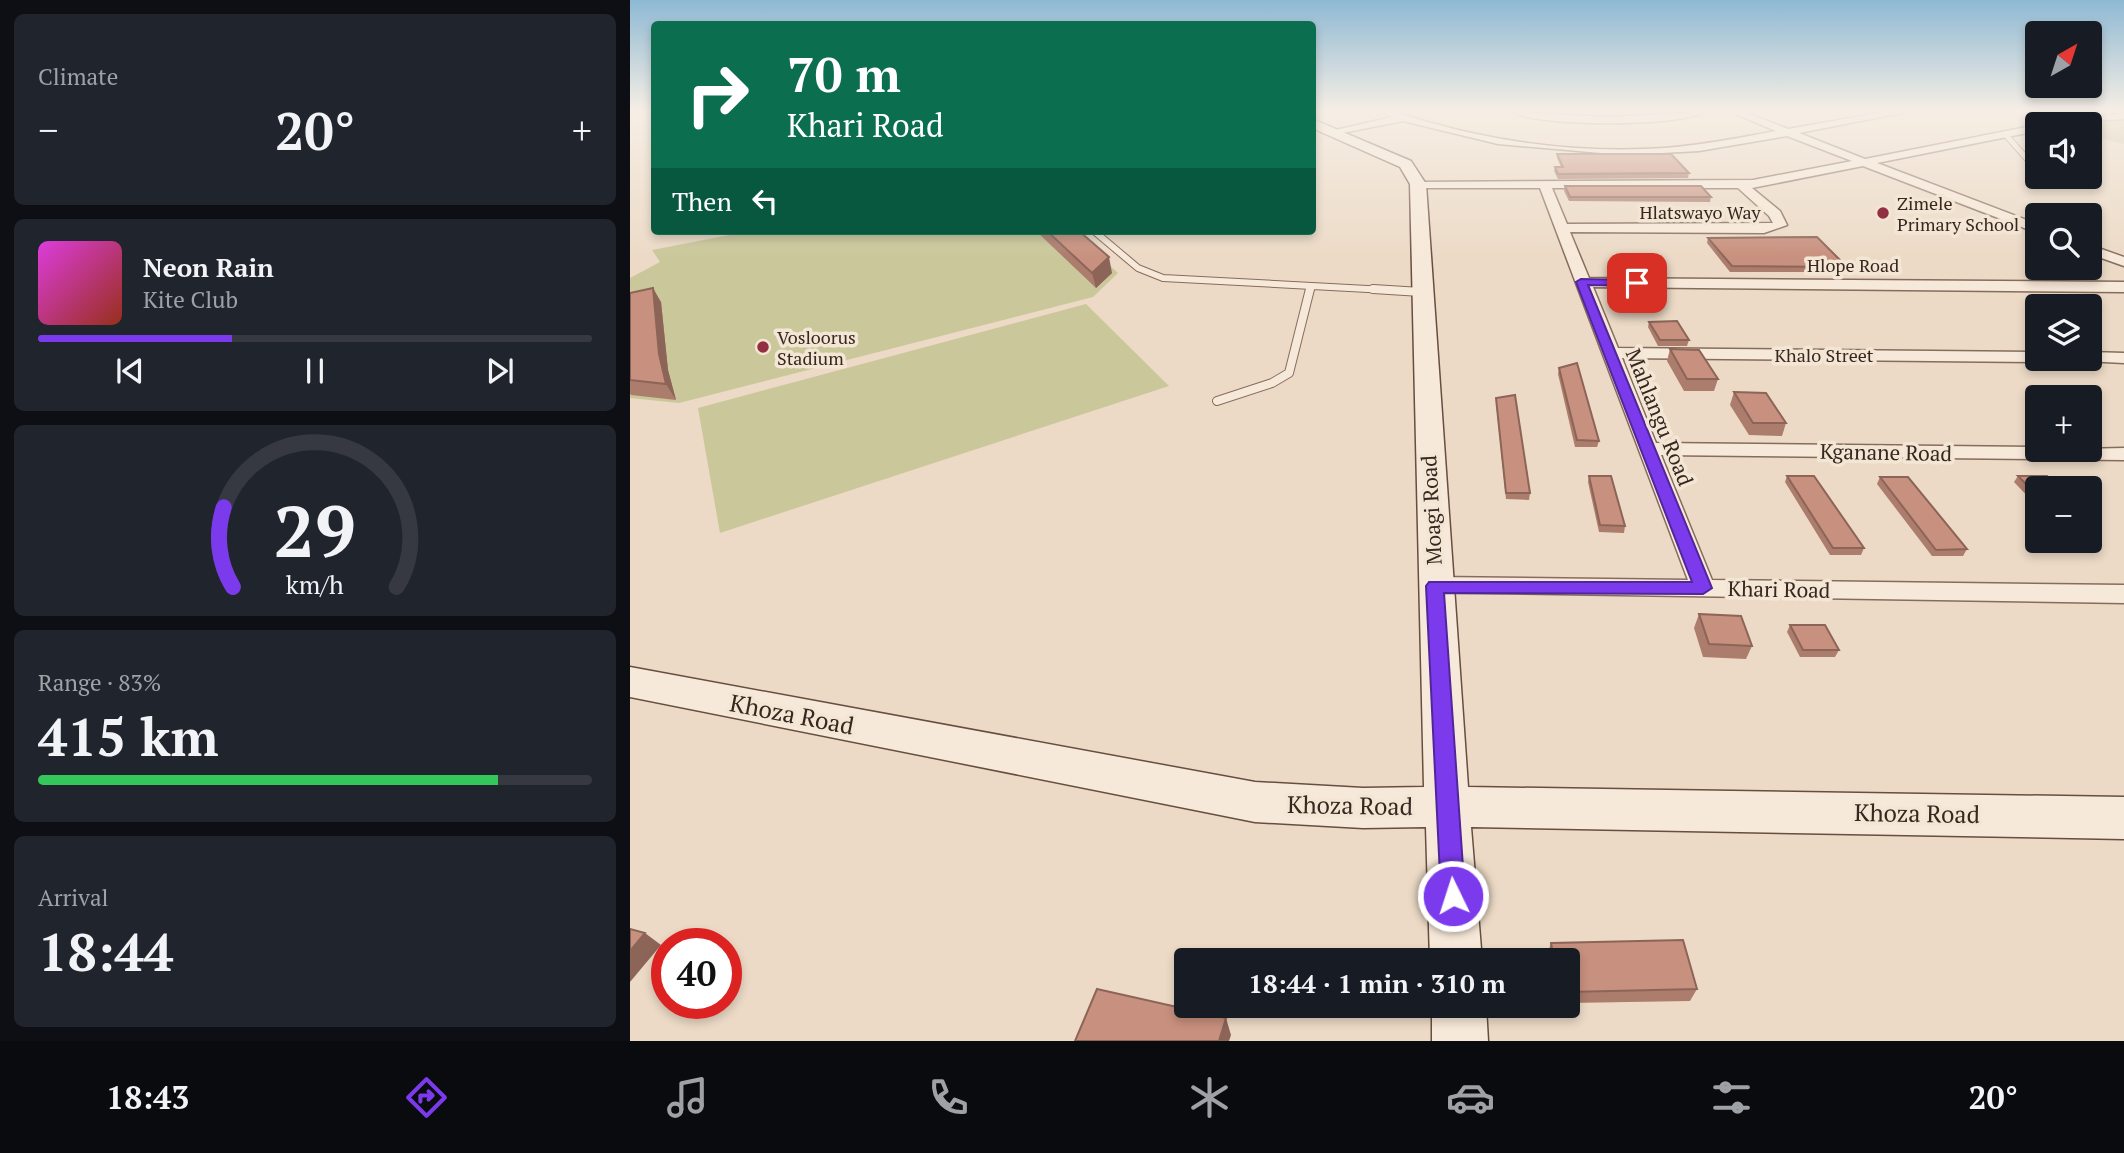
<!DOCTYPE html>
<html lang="en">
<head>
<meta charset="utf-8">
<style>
  :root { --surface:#171b24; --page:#20242c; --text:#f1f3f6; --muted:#9ea1a6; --line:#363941; --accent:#7c3aed }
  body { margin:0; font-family:"PT Serif",serif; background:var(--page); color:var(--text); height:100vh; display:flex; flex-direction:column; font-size:26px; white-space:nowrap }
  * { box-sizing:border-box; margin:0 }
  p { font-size:23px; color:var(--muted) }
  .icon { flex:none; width:38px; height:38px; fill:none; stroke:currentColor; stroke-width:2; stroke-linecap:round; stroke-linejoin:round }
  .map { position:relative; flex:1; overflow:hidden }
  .side { display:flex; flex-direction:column; gap:14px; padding:14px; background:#0d0f14; width:630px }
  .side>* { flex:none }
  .guide { position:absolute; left:21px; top:21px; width:665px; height:214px; border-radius:7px; box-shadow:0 4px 10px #0003; background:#0b6e4f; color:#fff; overflow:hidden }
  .needle { width:46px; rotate:39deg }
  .tools { position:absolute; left:1395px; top:21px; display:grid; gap:14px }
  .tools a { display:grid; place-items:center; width:77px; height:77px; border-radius:7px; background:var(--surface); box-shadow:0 4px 10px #0003; font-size:35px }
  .speed { position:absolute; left:21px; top:928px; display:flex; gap:14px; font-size:35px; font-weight:700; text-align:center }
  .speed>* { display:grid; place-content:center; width:91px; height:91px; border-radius:50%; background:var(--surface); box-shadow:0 4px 10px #0003; line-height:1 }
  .speed .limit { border:10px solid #d22; background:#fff; color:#111 }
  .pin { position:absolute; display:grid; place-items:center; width:60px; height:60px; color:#fff; margin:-30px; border-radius:14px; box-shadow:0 4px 10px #0006 }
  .me { position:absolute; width:77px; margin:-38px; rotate:356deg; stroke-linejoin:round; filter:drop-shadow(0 0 5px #0008) }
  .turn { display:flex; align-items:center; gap:24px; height:147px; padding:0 21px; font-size:32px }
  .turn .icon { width:91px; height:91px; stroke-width:2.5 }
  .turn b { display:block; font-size:49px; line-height:60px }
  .then { display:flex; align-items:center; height:66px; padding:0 21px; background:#0003; gap:14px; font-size:26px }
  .big { font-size:52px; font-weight:600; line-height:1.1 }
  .side .widget { flex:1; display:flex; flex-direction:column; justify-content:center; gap:10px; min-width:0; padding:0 24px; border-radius:10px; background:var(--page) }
  .side .dial { align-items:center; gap:0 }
  .dial svg { height:182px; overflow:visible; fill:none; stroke:var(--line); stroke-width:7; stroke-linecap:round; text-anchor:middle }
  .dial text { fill:var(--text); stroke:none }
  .song { display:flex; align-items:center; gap:21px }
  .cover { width:84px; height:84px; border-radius:10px; background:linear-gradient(135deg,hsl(300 70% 55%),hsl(10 70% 35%)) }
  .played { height:7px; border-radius:4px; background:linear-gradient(90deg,var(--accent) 35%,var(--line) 35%) }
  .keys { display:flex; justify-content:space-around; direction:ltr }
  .heat { display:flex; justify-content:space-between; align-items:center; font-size:38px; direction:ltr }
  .charge { height:10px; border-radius:5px; background:linear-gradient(90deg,#34c759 83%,var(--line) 0) }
  .trip { position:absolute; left:544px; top:948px; width:406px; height:70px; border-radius:7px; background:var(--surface); box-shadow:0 4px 10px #0003; font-weight:600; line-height:70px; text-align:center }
  .menu { display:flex; height:112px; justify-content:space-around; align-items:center; background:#090b0e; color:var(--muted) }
  .menu .icon { width:49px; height:49px }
  .menu .on { color:var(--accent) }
  .menu b { font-size:32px; color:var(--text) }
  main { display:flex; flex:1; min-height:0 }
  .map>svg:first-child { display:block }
  .green { fill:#cac79a }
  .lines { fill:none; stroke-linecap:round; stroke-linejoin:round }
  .lane-far2-casing { stroke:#866c5c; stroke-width:7 }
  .lane-far1-casing { stroke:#866c5c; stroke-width:8 }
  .lane-casing { stroke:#866c5c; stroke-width:10 }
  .street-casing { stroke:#866c5c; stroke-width:3 }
  .secondary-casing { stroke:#684d40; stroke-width:3 }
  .lane-far2 { stroke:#f7e9d9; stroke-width:5 }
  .lane-far1 { stroke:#f7e9d9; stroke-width:6 }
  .lane { stroke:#f7e9d9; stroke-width:8 }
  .street { fill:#f7e9d9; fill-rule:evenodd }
  .secondary { fill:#f7e9d9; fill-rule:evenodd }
  .wall { fill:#ac7c6c }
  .shaded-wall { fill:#8c6558 }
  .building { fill:#c8907e; stroke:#8c6558; stroke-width:2 }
  .route { fill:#7c3aed; stroke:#51269a; stroke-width:2 }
  .poi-dot { fill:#923041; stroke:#f4e6d5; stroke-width:2.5 }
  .labels { text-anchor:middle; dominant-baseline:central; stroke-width:7; stroke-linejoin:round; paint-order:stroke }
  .far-poi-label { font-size:18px; fill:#372720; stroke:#f4e6d5; text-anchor:start }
  .far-street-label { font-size:18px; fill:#372720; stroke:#f4e6d5 }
  .street-label { font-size:21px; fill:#372720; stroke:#f4e6d5 }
  .near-street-label { font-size:24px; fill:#372720; stroke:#f4e6d5 }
</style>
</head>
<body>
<main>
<section class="side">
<div class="widget"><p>Climate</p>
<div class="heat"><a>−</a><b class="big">20°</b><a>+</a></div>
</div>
<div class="widget">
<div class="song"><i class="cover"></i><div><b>Neon Rain</b><p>Kite Club</p></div></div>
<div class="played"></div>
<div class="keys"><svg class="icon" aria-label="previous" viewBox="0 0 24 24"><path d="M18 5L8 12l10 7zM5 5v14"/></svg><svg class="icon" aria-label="pause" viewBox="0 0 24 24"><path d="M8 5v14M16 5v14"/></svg><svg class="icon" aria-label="next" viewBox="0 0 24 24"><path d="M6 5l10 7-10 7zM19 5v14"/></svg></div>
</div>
<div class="widget dial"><svg viewBox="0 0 100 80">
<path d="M14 69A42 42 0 1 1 86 69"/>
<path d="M14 69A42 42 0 0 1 10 34" stroke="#7c3aed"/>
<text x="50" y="56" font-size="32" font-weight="700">29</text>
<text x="50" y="72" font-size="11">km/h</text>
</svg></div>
<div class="widget"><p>Range · 83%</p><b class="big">415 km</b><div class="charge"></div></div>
<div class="widget"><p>Arrival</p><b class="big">18:44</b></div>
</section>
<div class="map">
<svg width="1494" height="1041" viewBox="0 0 1494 1041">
  <rect width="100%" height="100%" fill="#ecdac6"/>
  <path class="green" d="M1494 119V144L1460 136V124H1453Z
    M120 231H441L488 273 463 297 49 403 0 398V278L30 262 22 250Z
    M456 304 539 386 90 533 68 408Z"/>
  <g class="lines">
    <defs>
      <path id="lane-far2" d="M1375 134 1399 161 1407 164"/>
      <path id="lane-far1" d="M464 231 508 268 533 278 775 291
        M680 291 681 287"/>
      <path id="lane" d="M743 289 791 292
        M587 401 642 383 659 373 680 289"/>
      <path id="street" d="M751 112H766C851 141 945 154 1035 148 1072 145 1109 138 1146 131L1101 112H1115L1158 129 1254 112H1277L1169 133 1235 159 1407 125V131L1247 163 1407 224V233L1233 166 1122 188 1150 211 1157 225 1134 233 940 232 959 278 1494 282V292L963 287 988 348 1407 352V359H1415L1407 362 992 358 1026 443 1407 447V450L1494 448V460L1031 455 1082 580 1494 585V603L796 592 793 586 796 580 805 577 1058 580 910 188H788L784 186V182L1123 180 1222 161 1157 136 1069 151 994 155 868 144 773 121 702 135 697 132 762 117ZM922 188H1108L1139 216 1143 223 937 224Z
        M882 112 978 117 1075 112C1048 127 909 127 882 112Z
        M1494 113V119L1419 124 1424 121Z
        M1460 245 1494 257V266L1460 254Z
        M1460 352 1494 353V363L1454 361 1460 359Z"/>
      <path id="secondary" d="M682 119 781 161 796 184 838 787 1494 797V839L841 827 852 961H800L796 827 733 828 625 822 0 697V667L625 782 733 788 794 787 780 184 770 167 682 128Z
        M802 1006H856L858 1041H802Z"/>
    </defs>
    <use href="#lane-far2" class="lane-far2-casing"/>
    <use href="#lane-far1" class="lane-far1-casing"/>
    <use href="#lane" class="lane-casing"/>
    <use href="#street" class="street-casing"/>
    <use href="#secondary" class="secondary-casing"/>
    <use href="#lane-far2" class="lane-far2"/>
    <use href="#lane-far1" class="lane-far1"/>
    <use href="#lane" class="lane"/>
    <use href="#street" class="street"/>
    <use href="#secondary" class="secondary"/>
  </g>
  <path class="wall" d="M927 154 1059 173 1058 178 928 179 924 171 925 167H931L927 158Z
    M935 186 1081 197 1080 202 939 201 934 191Z
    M406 231H449L482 273 466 288Z
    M1078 238 1217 267 1215 272H1100L1077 243Z
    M0 293 31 302 38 370 46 400 1 395 0 393Z
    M1019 322 1059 340 1057 346H1028L1018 327Z
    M1040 349 1088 379 1084 391H1054L1037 361Z
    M929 368 969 441 967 447H945L928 374Z
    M1104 392 1156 423 1152 436 1119 435 1100 405Z
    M866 398 900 493 899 500 876 499 866 404Z
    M959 476 995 526 994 533 969 532 958 482Z
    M1157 476 1234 548 1231 555H1200L1155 482Z
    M1388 476 1407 488V503H1404L1384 482Z
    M1250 477 1337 549 1333 556H1302L1247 484Z
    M1069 614 1122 646 1116 659 1073 657 1064 628Z
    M1160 625 1209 650 1205 657H1170L1157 632Z
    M921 943 1067 989 1060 1001 938 1003V961H918L917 955Z"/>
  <path class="shaded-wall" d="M479 257 482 273 466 288 462 273Z
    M23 288 31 302 38 370 46 400 36 384 29 354Z
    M15 933 31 945 0 982V951Z
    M596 1018 601 1035 599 1041H589Z"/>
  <path class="building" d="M927 154H1041L1059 173 928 174 925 167H933Z
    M935 186H1071L1081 197H940Z
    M417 231H449L479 257 462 273Z
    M1187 237 1217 267 1102 266 1078 238Z
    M23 288 29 354 36 384 0 380V293Z
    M1047 321 1059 340H1030L1019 322Z
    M1040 349 1069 350 1088 379H1057Z
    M947 363 969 441 947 440 929 368Z
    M1104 392 1136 393 1156 423H1123Z
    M885 395 900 493H876L866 398Z
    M959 476H981L995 526 970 525Z
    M1157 476H1184L1234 548H1203Z
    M1388 476H1417L1429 488H1407V495Z
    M1250 477H1278L1337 549 1306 550Z
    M1069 614 1111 616 1122 646 1079 644Z
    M1160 625H1195L1209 650H1173Z
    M0 929 15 933 0 951Z
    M1053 940 1067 989 938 992V961H924L921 943Z
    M467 989 596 1018 589 1041H445Z"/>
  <linearGradient id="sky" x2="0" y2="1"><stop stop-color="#8eb9d3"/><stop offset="0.43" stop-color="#f6eee5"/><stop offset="1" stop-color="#f6eee5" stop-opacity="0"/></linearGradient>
  <rect width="1494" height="258" fill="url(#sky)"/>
  <path class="route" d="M951 279 1007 280 1013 283 1007 286 958 285 1082 588 1073 594 814 593 835 896 832 905 823 908 815 905 811 896 796 586 799 582H1062L946 282Z"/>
  <g class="poi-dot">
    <circle cx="1253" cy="213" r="7"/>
    <circle cx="133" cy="347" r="7"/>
  </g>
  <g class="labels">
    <g class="far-poi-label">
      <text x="1267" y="203">Zimele<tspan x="1267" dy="21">Primary School</tspan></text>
      <text x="147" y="337">Vosloorus<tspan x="147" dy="21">Stadium</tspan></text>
    </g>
    <g class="far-street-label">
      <text x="1070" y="212">Hlatswayo Way</text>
      <text x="1223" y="265">Hlope Road</text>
      <text x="1194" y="355">Khalo Street</text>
    </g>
    <g class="street-label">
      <text transform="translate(1030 417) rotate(68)">Mahlangu Road</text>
      <text transform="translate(1256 452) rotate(1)">Kganane Road</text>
      <text transform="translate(801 510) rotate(-93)">Moagi Road</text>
      <text transform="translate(1149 589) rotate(1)">Khari Road</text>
    </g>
    <g class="near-street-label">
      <text transform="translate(162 714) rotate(11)">Khoza Road</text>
      <text transform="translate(720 805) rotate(1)">Khoza Road</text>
      <text transform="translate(1287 813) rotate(1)">Khoza Road</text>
    </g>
  </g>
</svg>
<div class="tools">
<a><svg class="needle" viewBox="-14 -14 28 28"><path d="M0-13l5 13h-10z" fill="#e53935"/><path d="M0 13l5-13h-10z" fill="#9ea1a6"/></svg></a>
<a><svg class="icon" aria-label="sound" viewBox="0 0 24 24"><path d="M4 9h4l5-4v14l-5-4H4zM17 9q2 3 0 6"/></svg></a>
<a><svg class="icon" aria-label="search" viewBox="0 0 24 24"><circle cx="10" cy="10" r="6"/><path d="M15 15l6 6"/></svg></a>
<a><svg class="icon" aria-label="layers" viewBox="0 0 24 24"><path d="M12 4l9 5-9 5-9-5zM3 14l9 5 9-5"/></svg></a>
<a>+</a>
<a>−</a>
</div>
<div class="speed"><div class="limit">40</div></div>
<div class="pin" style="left:1007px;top:283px;background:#d93025"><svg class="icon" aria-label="arrive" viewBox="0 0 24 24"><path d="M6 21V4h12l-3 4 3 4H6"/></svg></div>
<svg class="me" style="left:823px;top:896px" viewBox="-20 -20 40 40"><circle r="17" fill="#7c3aed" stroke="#fff" stroke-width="3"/><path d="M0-11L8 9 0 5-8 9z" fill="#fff"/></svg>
<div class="trip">18:44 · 1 min · 310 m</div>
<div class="guide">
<div class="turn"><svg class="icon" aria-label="right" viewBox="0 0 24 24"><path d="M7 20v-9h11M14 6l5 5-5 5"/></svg><div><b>70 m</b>Khari Road</div></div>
<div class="then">Then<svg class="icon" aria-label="left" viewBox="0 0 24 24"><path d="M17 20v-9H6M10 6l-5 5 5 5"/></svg></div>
</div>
</div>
</main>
<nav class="menu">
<b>18:43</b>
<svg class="icon on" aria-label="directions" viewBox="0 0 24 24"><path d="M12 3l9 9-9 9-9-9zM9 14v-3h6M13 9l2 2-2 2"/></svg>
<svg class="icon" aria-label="music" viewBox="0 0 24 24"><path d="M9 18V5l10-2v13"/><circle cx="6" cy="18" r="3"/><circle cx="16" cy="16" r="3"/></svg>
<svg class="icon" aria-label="phone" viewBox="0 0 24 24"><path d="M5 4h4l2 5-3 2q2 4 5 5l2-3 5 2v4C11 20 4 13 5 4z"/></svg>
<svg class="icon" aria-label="climate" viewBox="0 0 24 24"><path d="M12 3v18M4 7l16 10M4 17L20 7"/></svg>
<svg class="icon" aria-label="car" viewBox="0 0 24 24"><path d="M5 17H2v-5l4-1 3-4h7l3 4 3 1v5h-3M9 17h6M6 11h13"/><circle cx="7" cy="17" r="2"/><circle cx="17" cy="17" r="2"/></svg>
<svg class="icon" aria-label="filters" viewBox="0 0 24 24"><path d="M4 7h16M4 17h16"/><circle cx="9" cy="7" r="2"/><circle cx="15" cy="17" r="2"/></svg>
<b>20°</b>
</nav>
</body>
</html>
